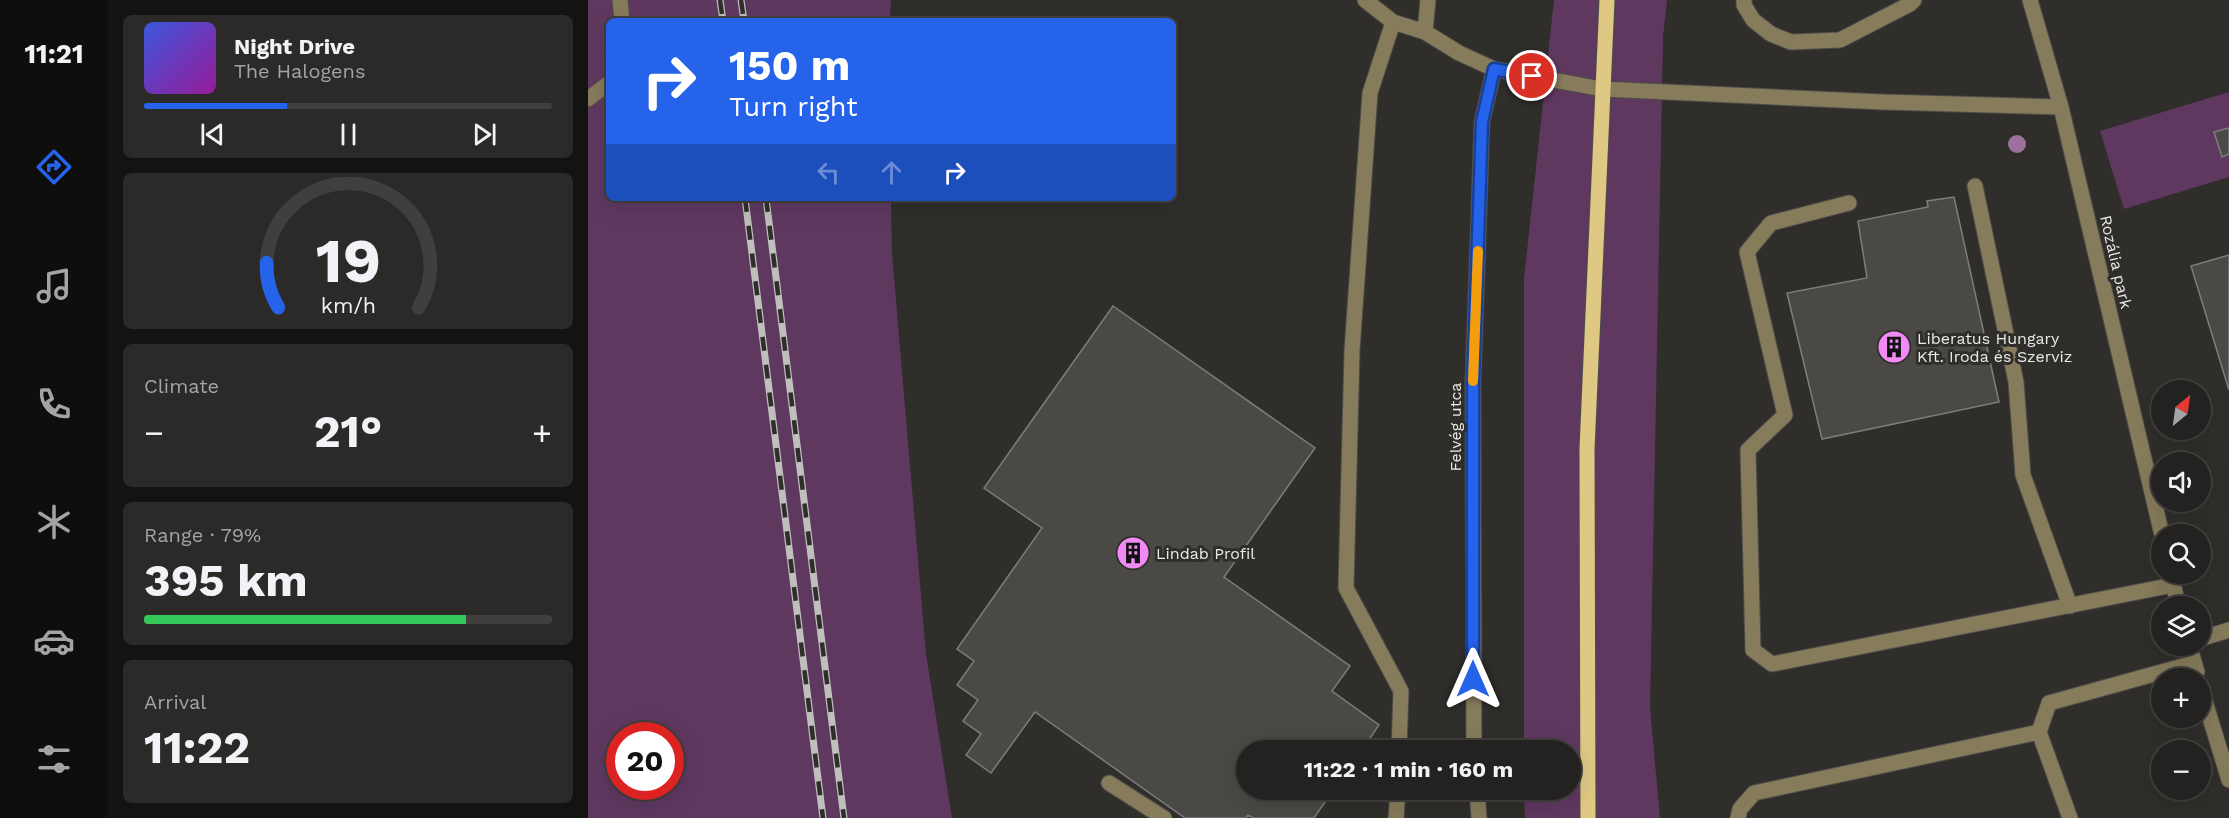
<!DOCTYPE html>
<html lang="en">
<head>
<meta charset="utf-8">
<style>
  :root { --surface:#232220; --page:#2b2a29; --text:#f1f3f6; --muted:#a3a4a5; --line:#403f3e; --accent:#2563eb }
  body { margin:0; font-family:"Work Sans",sans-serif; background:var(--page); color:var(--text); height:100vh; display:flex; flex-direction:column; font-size:22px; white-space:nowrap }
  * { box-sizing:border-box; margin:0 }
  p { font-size:20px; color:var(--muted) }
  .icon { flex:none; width:33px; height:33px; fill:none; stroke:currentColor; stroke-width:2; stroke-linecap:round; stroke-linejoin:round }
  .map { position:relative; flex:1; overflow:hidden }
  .details { display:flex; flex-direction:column; gap:15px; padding:15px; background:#131312; width:480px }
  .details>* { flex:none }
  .banner { position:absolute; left:18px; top:18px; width:570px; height:183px; border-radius:9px; box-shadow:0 6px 24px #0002,0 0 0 2px var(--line); background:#2563eb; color:#fff; overflow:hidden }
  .needle { width:39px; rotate:29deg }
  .controls { position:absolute; left:1563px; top:380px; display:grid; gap:12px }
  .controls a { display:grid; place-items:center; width:60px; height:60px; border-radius:50%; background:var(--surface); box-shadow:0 6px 24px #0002,0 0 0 2px var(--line); font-size:30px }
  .speed { position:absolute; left:18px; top:722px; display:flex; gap:12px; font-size:30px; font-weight:700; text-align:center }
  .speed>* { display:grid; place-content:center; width:78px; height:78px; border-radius:50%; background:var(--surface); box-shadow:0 6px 24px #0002,0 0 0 2px var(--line); line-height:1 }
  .speed .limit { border:9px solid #d22; background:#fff; color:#111 }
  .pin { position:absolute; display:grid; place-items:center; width:51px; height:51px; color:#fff; margin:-26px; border:3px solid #fff; border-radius:50%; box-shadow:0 2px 6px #0007 }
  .me { position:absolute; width:66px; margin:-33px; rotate:0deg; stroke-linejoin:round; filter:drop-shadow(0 0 4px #0008) }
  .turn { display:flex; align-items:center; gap:21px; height:126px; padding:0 24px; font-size:27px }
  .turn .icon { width:78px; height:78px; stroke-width:2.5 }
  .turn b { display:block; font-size:42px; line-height:51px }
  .lanes { display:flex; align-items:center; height:57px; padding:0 24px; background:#0003; justify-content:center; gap:30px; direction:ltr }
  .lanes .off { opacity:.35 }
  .big { font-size:45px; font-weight:700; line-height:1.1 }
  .details .tile { flex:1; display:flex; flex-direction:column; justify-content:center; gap:9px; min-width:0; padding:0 21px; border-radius:9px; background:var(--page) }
  .details .dial { align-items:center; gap:0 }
  .dial svg { height:156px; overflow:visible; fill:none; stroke:var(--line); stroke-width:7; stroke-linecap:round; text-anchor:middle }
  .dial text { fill:var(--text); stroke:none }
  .song { display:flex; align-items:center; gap:18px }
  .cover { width:72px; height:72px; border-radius:9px; background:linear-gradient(135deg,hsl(230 70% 55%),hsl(300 70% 35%)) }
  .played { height:6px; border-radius:3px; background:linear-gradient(90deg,var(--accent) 35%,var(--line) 35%) }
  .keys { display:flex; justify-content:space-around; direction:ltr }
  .heat { display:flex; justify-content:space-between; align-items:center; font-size:33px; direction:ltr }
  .charge { height:9px; border-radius:4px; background:linear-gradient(90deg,#34c759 79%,var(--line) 0) }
  .trip { position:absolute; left:648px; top:740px; width:345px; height:60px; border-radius:30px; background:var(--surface); box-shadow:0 6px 24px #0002,0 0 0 2px var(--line); font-weight:700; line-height:60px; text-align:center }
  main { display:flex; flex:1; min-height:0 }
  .dock { display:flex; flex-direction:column; width:108px; justify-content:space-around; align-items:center; background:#0e0e0d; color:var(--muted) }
  .dock .icon { width:42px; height:42px }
  .dock .active { color:var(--accent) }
  .dock b { font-size:27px; color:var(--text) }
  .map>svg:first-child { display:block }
  .green { fill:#5f3860; fill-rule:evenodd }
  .building { fill:#4a4945; stroke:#7e7d7a; stroke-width:1.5 }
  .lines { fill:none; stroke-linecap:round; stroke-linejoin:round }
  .minor-casing { stroke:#4d4c49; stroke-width:17 }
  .major-casing { stroke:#4d4c49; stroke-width:17 }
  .minor { stroke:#867b5b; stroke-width:15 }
  .major { stroke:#dfc883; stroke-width:15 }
  .rail-casing { stroke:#c0bfbe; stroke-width:7 }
  .rail { stroke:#2f2e2b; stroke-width:4.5; stroke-dasharray:14; stroke-linecap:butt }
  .tree { fill:#9c719c }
  .route-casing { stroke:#184099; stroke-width:15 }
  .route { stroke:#2563eb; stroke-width:10 }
  .slow { stroke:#f59e0b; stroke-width:10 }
  .labels { text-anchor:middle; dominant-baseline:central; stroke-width:6; stroke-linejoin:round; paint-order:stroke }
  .street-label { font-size:16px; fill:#eae9e8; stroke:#2f2e2b }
  .poi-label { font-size:16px; fill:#eae9e8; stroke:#2f2e2b; text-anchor:start }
</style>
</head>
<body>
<main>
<nav class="dock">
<b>11:21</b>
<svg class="icon active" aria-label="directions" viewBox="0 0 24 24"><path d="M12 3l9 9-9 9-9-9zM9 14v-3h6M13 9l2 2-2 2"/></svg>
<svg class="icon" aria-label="music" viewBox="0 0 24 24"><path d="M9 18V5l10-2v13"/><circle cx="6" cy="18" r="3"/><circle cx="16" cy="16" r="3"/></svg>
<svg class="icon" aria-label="phone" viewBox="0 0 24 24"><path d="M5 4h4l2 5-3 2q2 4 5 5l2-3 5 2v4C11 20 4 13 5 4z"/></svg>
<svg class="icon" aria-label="climate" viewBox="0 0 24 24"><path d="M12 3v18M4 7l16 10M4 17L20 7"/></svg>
<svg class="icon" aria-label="car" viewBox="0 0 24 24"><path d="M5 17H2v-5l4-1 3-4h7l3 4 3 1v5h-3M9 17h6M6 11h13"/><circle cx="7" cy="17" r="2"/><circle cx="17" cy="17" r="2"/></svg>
<svg class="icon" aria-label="filters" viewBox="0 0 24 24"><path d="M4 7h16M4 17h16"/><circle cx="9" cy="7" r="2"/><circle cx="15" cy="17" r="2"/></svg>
</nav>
<section class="details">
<div class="tile">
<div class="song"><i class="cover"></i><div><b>Night Drive</b><p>The Halogens</p></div></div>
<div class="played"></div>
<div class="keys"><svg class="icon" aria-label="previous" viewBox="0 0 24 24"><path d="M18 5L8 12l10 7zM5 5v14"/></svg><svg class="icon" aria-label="pause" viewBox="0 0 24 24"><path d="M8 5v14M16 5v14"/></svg><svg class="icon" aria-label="next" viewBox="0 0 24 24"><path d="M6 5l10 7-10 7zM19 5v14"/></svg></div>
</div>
<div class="tile dial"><svg viewBox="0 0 100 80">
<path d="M14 69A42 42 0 1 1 86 69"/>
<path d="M14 69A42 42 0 0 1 8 46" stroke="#2563eb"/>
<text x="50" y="56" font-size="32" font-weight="700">19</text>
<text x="50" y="72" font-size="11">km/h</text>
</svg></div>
<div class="tile"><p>Climate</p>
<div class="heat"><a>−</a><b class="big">21°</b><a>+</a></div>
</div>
<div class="tile"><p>Range · 79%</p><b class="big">395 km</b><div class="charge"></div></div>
<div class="tile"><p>Arrival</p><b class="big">11:22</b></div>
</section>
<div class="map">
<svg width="1641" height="818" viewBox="0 0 1641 818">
  <rect width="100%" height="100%" fill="#2f2e2b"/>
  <path class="green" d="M0 0H303L302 21H21V198H303L304 254 338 654 364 818H0ZM32 735H82V786H32Z
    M966 0H1079L1075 37 1062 708 1072 818H937L936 789H982V750H936V279Z
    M1641 92V177L1536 209 1512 131Z"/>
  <path class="building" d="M1641 128V154L1634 157 1626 132Z
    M1366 197 1411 402 1234 439 1199 293 1279 278 1270 221 1340 207 1339 201Z
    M1641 255V390L1603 266Z
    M525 306 727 448 636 577 762 666 744 691 791 725 774 750H658V789H746L726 818H665L660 815 658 818H597L447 712 403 773 378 755 393 734 375 721 390 700 369 685 386 661 369 649 454 528 396 488Z"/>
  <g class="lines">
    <defs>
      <path id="minor" d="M32 0 34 21
        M777 0 805 22 837 32 871 53 906 69 1014 89 1295 102 1473 107
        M1156 0V5L1165 20 1183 34 1203 42 1252 40 1322 4 1326 0
        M1442 0 1473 107 1574 535
        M805 22 782 93 764 351 758 588 813 691 811 750
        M837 32 840 0
        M0 99 21 83
        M1387 186 1428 382 1435 475 1482 606
        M1261 203 1183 223 1159 252 1197 415 1160 450 1165 650 1184 664 1585 585
        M1583 573 1590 606
        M1612 639 1641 630
        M1601 645 1609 672
        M1612 685 1641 780
        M886 750 885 384 894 122 906 69
        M521 783 576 818
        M889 789 891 818
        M808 818 810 789
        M1150 818 1152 809 1166 793 1451 732
        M1482 818 1451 732 1461 703 1606 663"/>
      <path id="major" d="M1000 818 999 449 1019 0"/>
    </defs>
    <use href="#minor" class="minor-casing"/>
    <use href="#major" class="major-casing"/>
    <use href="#minor" class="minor"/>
    <use href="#major" class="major"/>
    <defs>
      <path id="rail" d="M132 0 135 21
        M153 0 156 21
        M157 198 235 818
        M178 198 256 818"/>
    </defs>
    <use href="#rail" class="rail-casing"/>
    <use href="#rail" class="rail"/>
  </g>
  <circle class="tree" cx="1429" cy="144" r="9"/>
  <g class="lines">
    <defs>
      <path id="route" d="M885 679V384L894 122 906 69 944 76"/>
    </defs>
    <use href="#route" class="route-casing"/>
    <use href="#route" class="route"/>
    <path class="slow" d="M885 381 890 251"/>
  </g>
  <defs>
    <symbol id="building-disc" viewBox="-11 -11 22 22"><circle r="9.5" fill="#f18af4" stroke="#2f2e2b"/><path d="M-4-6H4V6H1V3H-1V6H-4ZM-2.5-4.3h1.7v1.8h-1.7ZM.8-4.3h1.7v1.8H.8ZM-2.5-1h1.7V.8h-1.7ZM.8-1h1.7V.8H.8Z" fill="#111"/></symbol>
  </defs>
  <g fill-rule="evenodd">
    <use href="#building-disc" x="1287" y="328" width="38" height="38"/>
    <use href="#building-disc" x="526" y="534" width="38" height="38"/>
  </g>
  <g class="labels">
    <g class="street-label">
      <text transform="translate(1528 262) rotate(77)">Rozália park</text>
      <text transform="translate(867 427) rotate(-90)">Felvég utca</text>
    </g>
    <g class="poi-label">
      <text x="1329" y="338">Liberatus Hungary<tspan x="1329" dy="18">Kft. Iroda és Szerviz</tspan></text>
      <text x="568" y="553">Lindab Profil</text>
    </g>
  </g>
</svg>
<div class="controls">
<a><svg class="needle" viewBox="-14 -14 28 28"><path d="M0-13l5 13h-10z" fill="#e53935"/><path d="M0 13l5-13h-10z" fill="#a3a4a5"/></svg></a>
<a><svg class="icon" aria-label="sound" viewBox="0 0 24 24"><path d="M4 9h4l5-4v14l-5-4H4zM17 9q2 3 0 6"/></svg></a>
<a><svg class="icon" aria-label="search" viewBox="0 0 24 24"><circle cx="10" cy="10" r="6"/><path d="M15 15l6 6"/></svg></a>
<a><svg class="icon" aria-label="layers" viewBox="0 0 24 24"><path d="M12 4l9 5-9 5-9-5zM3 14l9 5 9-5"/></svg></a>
<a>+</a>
<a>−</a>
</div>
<div class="speed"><div class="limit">20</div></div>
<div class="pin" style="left:944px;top:76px;background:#d93025"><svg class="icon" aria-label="arrive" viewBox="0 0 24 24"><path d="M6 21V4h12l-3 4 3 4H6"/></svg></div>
<svg class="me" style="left:885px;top:679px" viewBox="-20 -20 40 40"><path d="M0-17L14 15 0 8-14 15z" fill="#2563eb" stroke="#fff" stroke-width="4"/></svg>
<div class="trip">11:22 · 1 min · 160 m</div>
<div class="banner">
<div class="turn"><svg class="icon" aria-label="right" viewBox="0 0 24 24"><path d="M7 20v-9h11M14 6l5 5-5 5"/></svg><div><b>150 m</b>Turn right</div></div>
<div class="lanes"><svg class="icon off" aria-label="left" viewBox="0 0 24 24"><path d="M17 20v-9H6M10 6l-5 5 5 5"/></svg><svg class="icon off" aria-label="ahead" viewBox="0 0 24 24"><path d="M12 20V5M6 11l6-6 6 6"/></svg><svg class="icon" aria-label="right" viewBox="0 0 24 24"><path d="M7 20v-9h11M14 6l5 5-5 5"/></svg></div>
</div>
</div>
</main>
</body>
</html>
